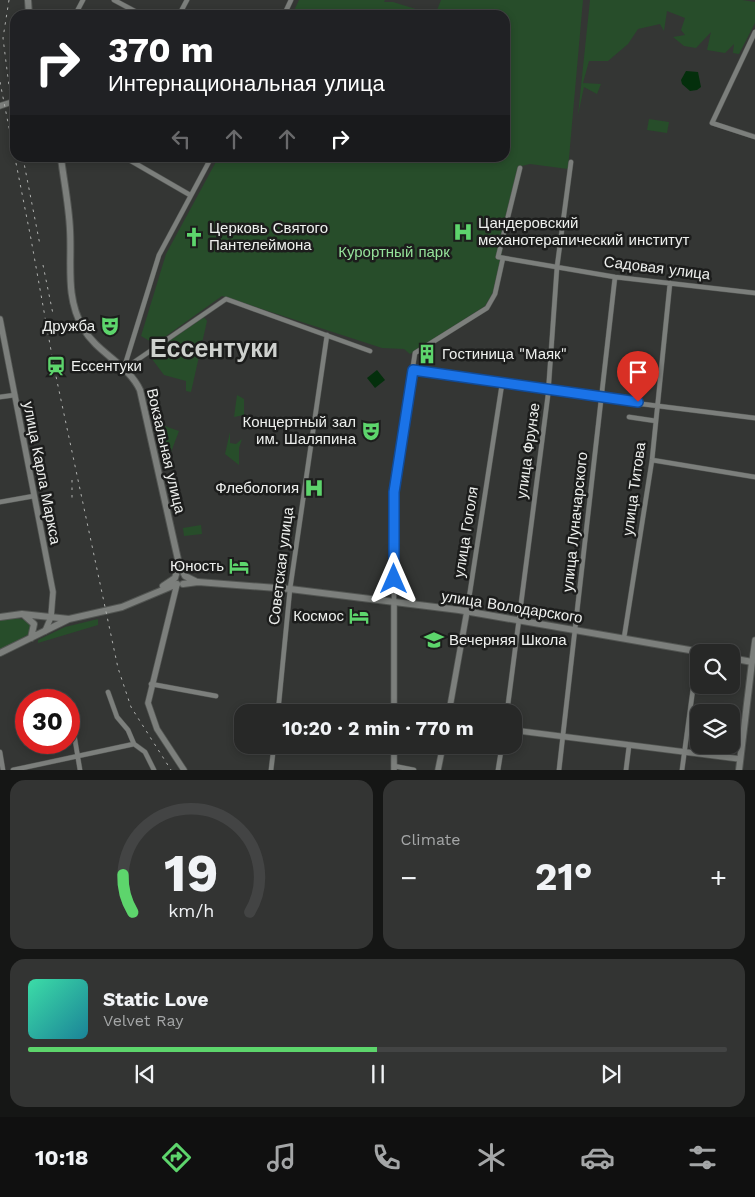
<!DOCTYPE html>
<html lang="en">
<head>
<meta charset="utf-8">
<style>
  :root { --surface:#272827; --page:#333433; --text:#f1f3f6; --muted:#a4a6a7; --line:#434444; --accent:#5dd56c }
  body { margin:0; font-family:"Work Sans",sans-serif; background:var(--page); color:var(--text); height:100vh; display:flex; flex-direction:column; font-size:19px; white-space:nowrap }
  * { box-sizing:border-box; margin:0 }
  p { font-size:16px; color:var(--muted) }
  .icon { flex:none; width:28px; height:28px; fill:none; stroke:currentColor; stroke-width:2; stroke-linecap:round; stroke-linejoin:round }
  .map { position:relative; height:770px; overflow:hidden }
  .drawer { display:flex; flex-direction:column; gap:10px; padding:10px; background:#151615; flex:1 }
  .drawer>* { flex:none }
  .hud { position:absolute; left:10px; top:10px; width:500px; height:152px; border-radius:15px; box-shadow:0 2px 8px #0003,0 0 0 1px var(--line); background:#202124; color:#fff; overflow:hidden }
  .tools { position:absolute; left:690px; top:644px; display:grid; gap:10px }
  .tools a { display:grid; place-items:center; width:50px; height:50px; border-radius:10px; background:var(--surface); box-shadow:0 2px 8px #0003,0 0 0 1px var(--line); font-size:25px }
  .speed { position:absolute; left:15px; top:689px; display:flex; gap:10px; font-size:25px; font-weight:700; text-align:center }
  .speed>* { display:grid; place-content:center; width:65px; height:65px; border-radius:50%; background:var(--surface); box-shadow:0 2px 8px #0003,0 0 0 1px var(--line); line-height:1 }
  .speed .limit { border:8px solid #d22; background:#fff; color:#111 }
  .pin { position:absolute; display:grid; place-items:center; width:42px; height:42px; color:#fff; margin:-51px -21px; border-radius:50% 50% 50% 0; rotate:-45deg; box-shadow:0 0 5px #0007 }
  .pin .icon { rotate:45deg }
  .me { position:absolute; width:55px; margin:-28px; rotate:0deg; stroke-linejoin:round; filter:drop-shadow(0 0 4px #0008) }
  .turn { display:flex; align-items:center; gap:18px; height:105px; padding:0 15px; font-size:22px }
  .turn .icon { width:65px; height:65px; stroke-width:2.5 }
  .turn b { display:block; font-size:35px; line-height:42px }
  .lanes { display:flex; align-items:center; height:48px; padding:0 15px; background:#0003; justify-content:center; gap:25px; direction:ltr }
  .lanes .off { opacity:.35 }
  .big { font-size:38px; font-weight:700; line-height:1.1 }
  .drawer .card { flex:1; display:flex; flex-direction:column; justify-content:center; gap:8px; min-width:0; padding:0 18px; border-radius:15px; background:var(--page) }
  .drawer .dial { align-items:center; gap:0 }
  .dial svg { height:130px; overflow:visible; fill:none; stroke:var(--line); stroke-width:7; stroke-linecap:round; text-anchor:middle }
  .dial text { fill:var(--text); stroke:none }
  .song { display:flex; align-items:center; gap:15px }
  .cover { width:60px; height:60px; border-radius:8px; background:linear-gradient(135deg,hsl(160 70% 55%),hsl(190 70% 35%)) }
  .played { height:5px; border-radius:2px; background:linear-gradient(90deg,var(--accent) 50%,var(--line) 50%) }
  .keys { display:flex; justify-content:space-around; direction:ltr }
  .heat { display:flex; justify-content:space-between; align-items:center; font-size:28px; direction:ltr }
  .drawer .tiles { flex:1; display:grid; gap:10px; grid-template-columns:1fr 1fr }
  .card:last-child { grid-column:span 2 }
  .trip { position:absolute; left:234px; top:704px; width:288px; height:50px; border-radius:15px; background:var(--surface); box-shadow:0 2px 8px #0003,0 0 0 1px var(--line); font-weight:700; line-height:50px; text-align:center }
  .menu { display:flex; height:80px; justify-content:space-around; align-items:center; background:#101010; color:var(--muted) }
  .menu .icon { width:35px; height:35px }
  .menu .current { color:var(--accent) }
  .menu b { font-size:22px; color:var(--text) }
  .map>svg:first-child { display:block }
  .green { fill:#274d2a }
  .water { fill:#042f0c }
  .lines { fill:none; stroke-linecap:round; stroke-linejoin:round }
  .minor-casing { stroke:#525552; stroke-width:5.5 }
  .tertiary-casing { stroke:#525552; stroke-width:7 }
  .secondary-casing { stroke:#525552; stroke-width:8 }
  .minor { stroke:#7c7f7c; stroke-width:4.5 }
  .tertiary { stroke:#7c7f7c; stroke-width:5.5 }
  .secondary { stroke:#7c7f7c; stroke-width:6 }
  .rail { stroke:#b0b2b0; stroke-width:1; stroke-dasharray:2.5 5; stroke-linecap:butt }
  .route-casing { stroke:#114b97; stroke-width:12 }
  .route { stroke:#1a73e8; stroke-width:9 }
  .labels { text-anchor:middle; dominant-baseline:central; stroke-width:5; stroke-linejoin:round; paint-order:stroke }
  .poi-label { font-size:15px; fill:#eef0ee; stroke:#1c1d1c; text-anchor:start }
  .park-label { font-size:15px; fill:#95e29a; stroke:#1c1d1c }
  .street-label { font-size:15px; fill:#eef0ee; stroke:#1c1d1c }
  .town-label { font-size:25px; font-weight:bold; fill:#ced1ce; stroke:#1c1d1c }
</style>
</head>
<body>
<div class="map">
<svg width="755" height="770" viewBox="0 0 755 770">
  <rect width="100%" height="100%" fill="#343634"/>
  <path class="green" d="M299 0H385L384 2H393L435 15 441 0H583L568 169 530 164 522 166 493 292 485 306 410 354 404 349 382 348 222 296 155 344 141 336 166 254 218 158H505V15H292Z
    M590 0H742L755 2V23L739 54 733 53 734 44 725 53 707 50 711 32 696 48 684 46 673 37 685 35 681 30 685 18 667 11 664 31 660 24 638 29 628 44 608 61H589L583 83 601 84 597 94 584 87 578 115Z
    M649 119 669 122 667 133 647 130Z
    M204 317 207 321 191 392 186 391V381L164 375 149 355Z
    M237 395 244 399V415L234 417Z
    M156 423 179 431 168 460 162 458Z
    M230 432V443L236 444 242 439 239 448V465L225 454Z
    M201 525 202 534 184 536 183 528Z
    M11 617 30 621 32 627 29 634 0 650V618Z
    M98 619V625L38 643V640L65 627Z"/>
  <path class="water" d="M686 71 698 72 701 87 697 90 690 91 682 84 681 80Z
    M377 370 385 380 375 388 367 378Z"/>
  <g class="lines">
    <defs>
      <path id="minor" d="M114 0 142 15
        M75 15 83 0
        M179 15 187 0
        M284 15 291 0
        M755 32 712 123 755 137
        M126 158 190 195
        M520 168 498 257 615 277 755 293
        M124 368 159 255 211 158
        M124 369 226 299 370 351
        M413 370 602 399 755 418
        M0 397 15 395
        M629 417 656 421
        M652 460 755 477
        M0 502 34 496
        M394 602V492L415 353 487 308 495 294 503 258
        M467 611 502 384
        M624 638 652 460 670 283
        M151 684 216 696
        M108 692 117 717 128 730 134 744 145 752 154 770
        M278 712 290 589 327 335
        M507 712 548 395 557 267 571 162
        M71 716 80 770
        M0 752 3 770
        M394 766 414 770
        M13 770 134 744
        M271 770 274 745
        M498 770 502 745
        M559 770 615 277
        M626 770 629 746
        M682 770 698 652"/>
      <path id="tertiary" d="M0 106 15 101
        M0 319 53 592 51 617 45 631
        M177 584 148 703 157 729 184 770
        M394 602V712
        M752 662 755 640
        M449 712 467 611
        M512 730 740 759
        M394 745V770
        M438 770 443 745"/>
      <path id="secondary" d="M28 0 29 15
        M61 158C64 182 69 206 70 230 72 264 65 297 83 328 97 353 128 364 140 390L179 564 185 576 197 582
        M183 584 198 582 290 589 459 610 701 652
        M163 586 175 578 179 564
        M24 615 34 624 31 638
        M0 617 22 614 69 619
        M0 653 69 619 122 607 177 584
        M731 658 752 662 739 770"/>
    </defs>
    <use href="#minor" class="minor-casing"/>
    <use href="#tertiary" class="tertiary-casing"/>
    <use href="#secondary" class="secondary-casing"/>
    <use href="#minor" class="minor"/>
    <use href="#tertiary" class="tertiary"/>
    <use href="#secondary" class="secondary"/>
    <path class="rail" d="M9 0 3 38 10 94
      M0 82 31 239 54 367 118 668 131 707 171 770
      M23 158 40 245
      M43 265 53 314
      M72 480V502"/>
  </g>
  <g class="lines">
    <defs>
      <path id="route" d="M394 579V492L413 370 638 402"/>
    </defs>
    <use href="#route" class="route-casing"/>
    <use href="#route" class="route"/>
  </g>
  <defs>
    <symbol id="hospital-bare" viewBox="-9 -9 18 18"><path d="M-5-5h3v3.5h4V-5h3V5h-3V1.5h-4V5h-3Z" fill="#5dd56c" stroke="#1c1d1c" stroke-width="2.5" paint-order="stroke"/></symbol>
    <symbol id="church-bare" viewBox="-9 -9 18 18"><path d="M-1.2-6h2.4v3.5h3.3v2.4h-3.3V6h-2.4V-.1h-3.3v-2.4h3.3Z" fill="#5dd56c" stroke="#1c1d1c" stroke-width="2.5" paint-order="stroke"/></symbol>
    <symbol id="theatre-bare" viewBox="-9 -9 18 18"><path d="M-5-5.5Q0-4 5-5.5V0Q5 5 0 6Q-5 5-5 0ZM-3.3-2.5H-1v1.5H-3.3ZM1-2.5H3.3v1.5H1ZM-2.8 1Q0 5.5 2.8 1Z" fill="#5dd56c" stroke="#1c1d1c" stroke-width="2.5" paint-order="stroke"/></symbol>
    <symbol id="building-bare" viewBox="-9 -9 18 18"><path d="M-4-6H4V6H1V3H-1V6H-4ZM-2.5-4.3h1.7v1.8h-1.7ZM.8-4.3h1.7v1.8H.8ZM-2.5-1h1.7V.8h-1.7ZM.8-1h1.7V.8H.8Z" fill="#5dd56c" stroke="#1c1d1c" stroke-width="2.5" paint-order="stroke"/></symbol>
    <symbol id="station-bare" viewBox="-9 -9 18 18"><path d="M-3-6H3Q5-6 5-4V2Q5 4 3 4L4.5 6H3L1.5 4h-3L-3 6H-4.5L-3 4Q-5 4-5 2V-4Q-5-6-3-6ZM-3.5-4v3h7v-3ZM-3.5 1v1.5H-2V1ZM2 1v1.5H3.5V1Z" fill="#5dd56c" stroke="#1c1d1c" stroke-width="2.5" paint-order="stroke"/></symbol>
    <symbol id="hotel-bare" viewBox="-9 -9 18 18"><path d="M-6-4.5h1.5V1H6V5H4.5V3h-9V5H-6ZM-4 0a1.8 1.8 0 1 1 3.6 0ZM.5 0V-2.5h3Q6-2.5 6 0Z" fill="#5dd56c" stroke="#1c1d1c" stroke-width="2.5" paint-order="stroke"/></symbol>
    <symbol id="school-bare" viewBox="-9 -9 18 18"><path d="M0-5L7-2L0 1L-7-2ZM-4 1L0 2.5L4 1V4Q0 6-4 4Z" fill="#5dd56c" stroke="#1c1d1c" stroke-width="2.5" paint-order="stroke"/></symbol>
  </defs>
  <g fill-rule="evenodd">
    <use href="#hospital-bare" x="449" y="218" width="28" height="28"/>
    <use href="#church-bare" x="180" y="223" width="28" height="28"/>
    <use href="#theatre-bare" x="96" y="312" width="28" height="28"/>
    <use href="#building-bare" x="413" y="340" width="28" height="28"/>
    <use href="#station-bare" x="42" y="352" width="28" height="28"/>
    <use href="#theatre-bare" x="357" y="417" width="28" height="28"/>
    <use href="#hospital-bare" x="300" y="474" width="28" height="28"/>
    <use href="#hotel-bare" x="225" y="552" width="28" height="28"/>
    <use href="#hotel-bare" x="345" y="602" width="28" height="28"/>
    <use href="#school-bare" x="420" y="626" width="28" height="28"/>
  </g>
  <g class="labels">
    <g class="poi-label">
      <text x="478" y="223">Цандеровский<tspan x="478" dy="17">механотерапический институт</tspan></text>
      <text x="209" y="228">Церковь Святого<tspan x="209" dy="17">Пантелеймона</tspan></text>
      <text x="95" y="326" text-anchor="end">Дружба</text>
      <text x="442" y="354">Гостиница "Маяк"</text>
      <text x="71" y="366">Ессентуки</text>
      <text x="356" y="422" text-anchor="end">Концертный зал<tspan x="356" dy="17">им. Шаляпина</tspan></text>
      <text x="299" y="488" text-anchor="end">Флебология</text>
      <text x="224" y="566" text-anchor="end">Юность</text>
      <text x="344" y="616" text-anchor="end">Космос</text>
      <text x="449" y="640">Вечерняя Школа</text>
    </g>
    <g class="park-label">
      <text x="394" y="252">Курортный парк</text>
    </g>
    <g class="street-label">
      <text transform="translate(657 268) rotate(7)">Садовая улица</text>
      <text transform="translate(166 451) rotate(77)">Вокзальная улица</text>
      <text transform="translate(528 451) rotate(-82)">улица Фрунзе</text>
      <text transform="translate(42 473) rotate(79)">улица Карла Маркса</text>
      <text transform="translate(634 489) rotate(-82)">улица Титова</text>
      <text transform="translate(575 522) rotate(-84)">улица Луначарского</text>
      <text transform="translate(466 532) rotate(-81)">улица Гоголя</text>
      <text transform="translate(281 566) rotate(-83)">Советская улица</text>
      <text transform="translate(512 607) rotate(9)">улица Володарского</text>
    </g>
    <g class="town-label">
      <text x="214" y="348">Ессентуки</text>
    </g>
  </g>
</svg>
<div class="tools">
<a><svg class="icon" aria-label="search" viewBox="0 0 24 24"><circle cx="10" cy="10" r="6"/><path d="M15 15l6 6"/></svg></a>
<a><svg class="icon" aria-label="layers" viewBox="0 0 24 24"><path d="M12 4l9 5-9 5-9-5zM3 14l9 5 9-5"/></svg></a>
</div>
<div class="speed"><div class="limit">30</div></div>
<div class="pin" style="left:638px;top:402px;background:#d93025"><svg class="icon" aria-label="arrive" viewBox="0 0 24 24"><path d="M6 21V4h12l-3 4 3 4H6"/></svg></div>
<svg class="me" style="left:394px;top:579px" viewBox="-20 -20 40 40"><path d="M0-17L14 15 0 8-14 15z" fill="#1a73e8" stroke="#fff" stroke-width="4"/></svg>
<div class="trip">10:20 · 2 min · 770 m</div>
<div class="hud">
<div class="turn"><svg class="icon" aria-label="right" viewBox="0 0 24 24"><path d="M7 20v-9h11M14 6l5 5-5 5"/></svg><div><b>370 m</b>Интернациональная улица</div></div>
<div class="lanes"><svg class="icon off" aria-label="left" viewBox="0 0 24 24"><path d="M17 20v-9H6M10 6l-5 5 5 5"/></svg><svg class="icon off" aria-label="ahead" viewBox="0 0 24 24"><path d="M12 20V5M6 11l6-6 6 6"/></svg><svg class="icon off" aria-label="ahead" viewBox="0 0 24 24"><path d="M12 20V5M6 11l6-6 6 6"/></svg><svg class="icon" aria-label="right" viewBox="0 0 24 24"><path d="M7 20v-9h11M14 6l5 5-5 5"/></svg></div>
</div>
</div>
<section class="drawer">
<div class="tiles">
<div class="card dial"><svg viewBox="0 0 100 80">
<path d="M14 69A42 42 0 1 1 86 69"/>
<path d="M14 69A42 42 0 0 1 8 46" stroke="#5dd56c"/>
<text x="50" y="56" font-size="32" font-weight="700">19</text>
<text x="50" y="72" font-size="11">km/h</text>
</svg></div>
<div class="card"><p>Climate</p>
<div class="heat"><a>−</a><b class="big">21°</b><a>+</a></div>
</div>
<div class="card">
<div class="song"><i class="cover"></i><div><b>Static Love</b><p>Velvet Ray</p></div></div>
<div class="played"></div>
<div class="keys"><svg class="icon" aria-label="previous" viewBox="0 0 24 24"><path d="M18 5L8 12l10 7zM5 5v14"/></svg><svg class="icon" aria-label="pause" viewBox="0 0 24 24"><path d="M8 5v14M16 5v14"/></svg><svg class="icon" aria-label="next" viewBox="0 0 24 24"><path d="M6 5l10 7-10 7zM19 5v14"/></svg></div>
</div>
</div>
</section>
<nav class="menu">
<b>10:18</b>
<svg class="icon current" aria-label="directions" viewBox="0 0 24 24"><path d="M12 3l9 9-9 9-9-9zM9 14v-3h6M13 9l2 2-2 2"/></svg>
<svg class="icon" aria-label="music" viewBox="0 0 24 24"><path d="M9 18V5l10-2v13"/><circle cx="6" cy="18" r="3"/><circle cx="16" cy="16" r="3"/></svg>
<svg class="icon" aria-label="phone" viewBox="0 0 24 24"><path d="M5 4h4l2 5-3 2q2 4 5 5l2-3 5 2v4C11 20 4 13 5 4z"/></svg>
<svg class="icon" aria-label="climate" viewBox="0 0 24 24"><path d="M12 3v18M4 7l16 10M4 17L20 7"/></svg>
<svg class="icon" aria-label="car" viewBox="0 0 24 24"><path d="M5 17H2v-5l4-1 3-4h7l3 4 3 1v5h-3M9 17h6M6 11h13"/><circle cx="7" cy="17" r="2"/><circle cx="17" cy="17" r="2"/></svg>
<svg class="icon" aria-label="filters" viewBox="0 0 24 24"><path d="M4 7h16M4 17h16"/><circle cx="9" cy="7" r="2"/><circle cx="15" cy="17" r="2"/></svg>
</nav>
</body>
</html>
